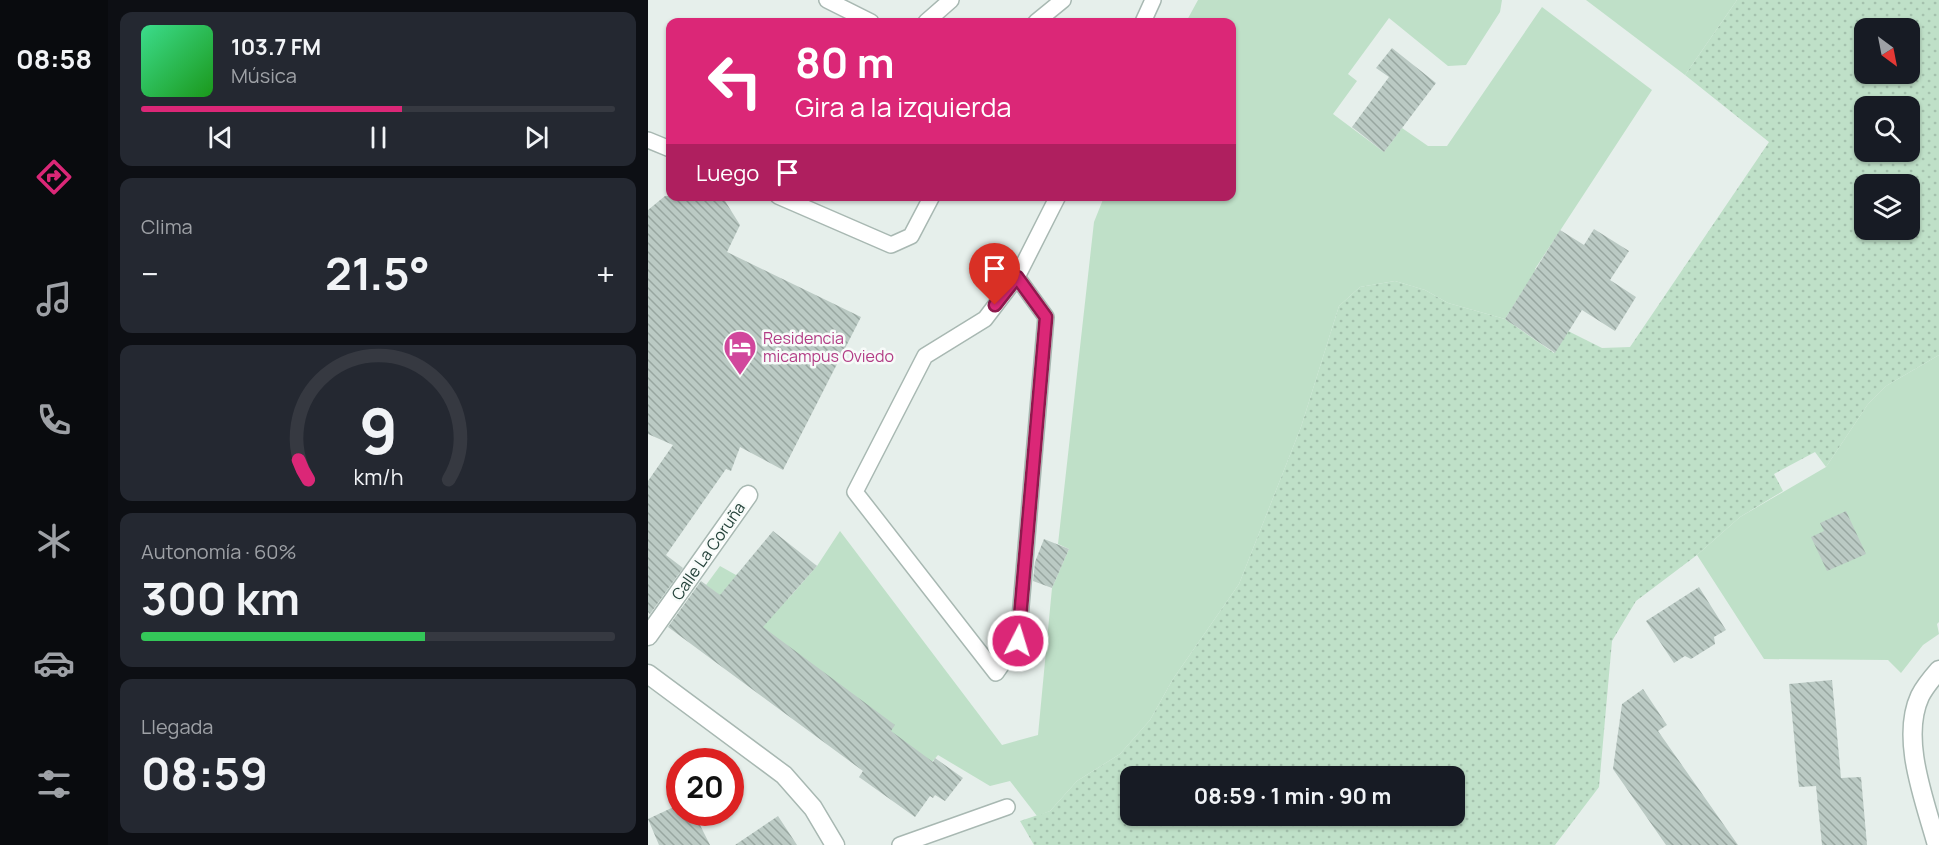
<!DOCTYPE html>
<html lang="es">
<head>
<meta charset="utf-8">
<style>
  :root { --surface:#171b24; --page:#242831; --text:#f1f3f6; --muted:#9ea1a6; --line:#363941; --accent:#db2777 }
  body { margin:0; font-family:Manrope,sans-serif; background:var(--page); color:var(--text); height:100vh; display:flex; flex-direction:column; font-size:22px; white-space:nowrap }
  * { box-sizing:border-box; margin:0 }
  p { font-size:20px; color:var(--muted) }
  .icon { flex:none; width:33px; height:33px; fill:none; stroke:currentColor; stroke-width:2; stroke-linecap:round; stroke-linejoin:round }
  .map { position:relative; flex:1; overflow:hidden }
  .panel { display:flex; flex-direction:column; gap:12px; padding:12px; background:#0d0f14; width:540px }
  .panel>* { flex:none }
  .guide { position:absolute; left:18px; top:18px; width:570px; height:183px; border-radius:12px; box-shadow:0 2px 4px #0004; background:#db2777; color:#fff; overflow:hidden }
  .needle { width:39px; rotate:148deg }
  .fabs { position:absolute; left:1206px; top:18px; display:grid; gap:12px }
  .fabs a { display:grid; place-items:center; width:66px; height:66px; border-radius:12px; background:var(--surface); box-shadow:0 2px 4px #0004; font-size:30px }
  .speed { position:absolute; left:18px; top:748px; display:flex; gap:12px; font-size:30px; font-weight:700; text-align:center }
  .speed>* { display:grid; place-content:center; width:78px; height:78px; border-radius:50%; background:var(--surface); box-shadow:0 2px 4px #0004; line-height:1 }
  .speed .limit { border:9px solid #d22; background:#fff; color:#111 }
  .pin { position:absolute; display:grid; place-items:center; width:51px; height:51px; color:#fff; margin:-62px -26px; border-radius:50% 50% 50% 0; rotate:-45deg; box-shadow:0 0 6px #0007 }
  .pin .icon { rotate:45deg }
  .me { position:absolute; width:66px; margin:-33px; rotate:5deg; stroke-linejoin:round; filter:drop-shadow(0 0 4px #0008) }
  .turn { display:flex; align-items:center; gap:21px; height:126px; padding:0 30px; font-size:27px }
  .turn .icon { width:78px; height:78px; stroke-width:2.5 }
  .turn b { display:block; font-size:42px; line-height:51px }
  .then { display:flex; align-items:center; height:57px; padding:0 30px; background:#0003; gap:12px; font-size:22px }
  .big { font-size:45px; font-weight:700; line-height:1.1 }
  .panel .tile { flex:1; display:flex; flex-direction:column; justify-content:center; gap:9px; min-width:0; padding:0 21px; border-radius:12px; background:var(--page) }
  .panel .dial { align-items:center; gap:0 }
  .dial svg { height:156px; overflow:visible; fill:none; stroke:var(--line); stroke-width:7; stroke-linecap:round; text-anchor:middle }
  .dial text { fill:var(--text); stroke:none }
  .song { display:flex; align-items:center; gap:18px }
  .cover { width:72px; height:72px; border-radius:9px; background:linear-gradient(135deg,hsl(150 70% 55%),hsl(120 70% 35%)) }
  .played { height:6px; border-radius:3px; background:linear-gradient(90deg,var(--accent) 55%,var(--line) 55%) }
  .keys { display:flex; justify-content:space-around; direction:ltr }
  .heat { display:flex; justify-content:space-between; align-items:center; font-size:33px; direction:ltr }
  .charge { height:9px; border-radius:4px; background:linear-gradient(90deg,#34c759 60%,var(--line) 0) }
  .trip { position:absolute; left:472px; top:766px; width:345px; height:60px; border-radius:12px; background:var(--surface); box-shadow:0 2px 4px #0004; font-weight:700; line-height:60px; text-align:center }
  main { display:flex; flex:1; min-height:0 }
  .tab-bar { display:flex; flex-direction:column; width:108px; justify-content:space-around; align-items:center; background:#090b0e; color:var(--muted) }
  .tab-bar .icon { width:42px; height:42px }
  .tab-bar .on { color:var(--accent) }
  .tab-bar b { font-size:27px; color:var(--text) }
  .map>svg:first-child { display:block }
  .grass { fill:url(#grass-dots); fill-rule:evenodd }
  .green { fill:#bfe0c8 }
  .building { fill:url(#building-back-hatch) }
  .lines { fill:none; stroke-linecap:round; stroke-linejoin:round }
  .lane-casing { stroke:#a8b8b2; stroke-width:18 }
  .street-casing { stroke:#a8b8b2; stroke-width:21 }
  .lane { stroke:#fff; stroke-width:15 }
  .street { stroke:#fff; stroke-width:18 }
  .route-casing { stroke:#8e194d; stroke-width:15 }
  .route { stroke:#db2777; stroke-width:10 }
  .labels { text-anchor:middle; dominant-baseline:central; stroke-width:5; stroke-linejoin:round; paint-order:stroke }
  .hotel-label { font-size:16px; fill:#b23c85; stroke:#f7fbf9; text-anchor:start }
  .street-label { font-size:16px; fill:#24423a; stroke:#f7fbf9 }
</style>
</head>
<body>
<main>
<nav class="tab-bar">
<b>08:58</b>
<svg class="icon on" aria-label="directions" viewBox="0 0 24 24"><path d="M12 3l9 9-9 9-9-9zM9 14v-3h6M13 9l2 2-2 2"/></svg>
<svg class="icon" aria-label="music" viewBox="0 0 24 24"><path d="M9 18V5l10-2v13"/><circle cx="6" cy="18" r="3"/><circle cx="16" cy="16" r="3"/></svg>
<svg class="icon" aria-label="phone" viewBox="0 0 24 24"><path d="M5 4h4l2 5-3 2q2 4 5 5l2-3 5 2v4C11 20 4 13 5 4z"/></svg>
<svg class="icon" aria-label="climate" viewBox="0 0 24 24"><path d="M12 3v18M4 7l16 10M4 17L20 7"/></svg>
<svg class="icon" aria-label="car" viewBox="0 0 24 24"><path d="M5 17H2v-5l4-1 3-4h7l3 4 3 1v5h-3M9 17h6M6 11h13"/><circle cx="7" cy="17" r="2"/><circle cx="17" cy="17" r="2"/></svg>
<svg class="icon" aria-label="filters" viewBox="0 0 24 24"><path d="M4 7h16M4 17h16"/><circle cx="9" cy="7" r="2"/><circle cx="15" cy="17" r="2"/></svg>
</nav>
<section class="panel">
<div class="tile">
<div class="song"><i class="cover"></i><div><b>103.7 FM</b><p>Música</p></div></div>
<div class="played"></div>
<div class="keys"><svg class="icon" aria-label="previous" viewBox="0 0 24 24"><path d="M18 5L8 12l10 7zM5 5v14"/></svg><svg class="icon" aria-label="pause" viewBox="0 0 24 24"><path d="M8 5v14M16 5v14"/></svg><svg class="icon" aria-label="next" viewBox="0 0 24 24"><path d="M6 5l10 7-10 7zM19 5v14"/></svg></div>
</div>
<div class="tile"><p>Clima</p>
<div class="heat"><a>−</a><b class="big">21.5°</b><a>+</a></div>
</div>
<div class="tile dial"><svg viewBox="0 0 100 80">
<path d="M14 69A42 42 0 1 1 86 69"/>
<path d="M14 69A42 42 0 0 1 9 59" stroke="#db2777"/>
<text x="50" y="56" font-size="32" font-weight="700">9</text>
<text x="50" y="72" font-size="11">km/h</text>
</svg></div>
<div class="tile"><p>Autonomía · 60%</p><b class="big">300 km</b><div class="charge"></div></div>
<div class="tile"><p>Llegada</p><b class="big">08:59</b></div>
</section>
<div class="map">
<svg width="1291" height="845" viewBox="0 0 1291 845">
  <defs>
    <pattern id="grass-dots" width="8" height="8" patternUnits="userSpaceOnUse" patternTransform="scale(1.5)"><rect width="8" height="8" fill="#bfe0c8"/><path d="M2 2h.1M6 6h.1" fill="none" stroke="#a4c1ad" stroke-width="1.8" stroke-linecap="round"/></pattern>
    <pattern id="building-back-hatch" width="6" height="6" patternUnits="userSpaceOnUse" patternTransform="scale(1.5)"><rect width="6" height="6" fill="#bbcac4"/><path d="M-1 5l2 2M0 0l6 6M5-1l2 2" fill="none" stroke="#98a6a0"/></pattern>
  </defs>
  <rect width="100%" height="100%" fill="#e6efeb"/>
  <path class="grass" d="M1089 0H1291V355L1238 386 1220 404 1178 467 1167 452 1126 474 1135 491 1092 517 1049 555 988 601 964 641 951 787 907 845H386L372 821 402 811 429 781 472 754 502 720 525 679 591 584 653 427 691 306 712 287 747 281 777 290 800 303 857 319 906 353 920 331 954 348 982 347 1121 142 1037 75ZM1216 28H1262V74H1216ZM1216 106H1262V152H1216ZM1216 184H1262V230H1216ZM483 777H807V816H483Z"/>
  <path class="green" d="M550 0H854L852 12 818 65 800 66 741 18 700 74 709 81 685 114 736 152 754 128 780 146H799L894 7 1004 90 887 269 888 270 857 319 800 303 777 290 747 281 712 287 691 306 653 427 591 584 525 679 502 720 472 754 429 781 402 811 389 816 362 781 342 786 290 755 283 763 58 585 72 566 88 575 95 568 140 599 169 566 192 531 354 745 390 735 404 588 421 549 410 544 446 222 456 197 584 196V22H538Z
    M938 0H1089L1037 75Z
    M1291 355V622L1289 624 1291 634 1275 645 1253 673 1240 660 1116 659 1049 555 1092 517 1178 467 1220 404 1238 386Z"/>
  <path class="building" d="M744 48 788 83 736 152 704 127 741 77 728 68Z
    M17 196H74L92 225 79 252 213 317 135 470 92 447 83 471 78 469 18 555 35 568 2 614 0 612V481L25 445 0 434V210Z
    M946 229 981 251 962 280 988 297 967 331 934 310 907 353 857 319 912 230 936 245Z
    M1198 511 1218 554 1179 571 1163 537 1176 531 1172 523Z
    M125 531 169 566 115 627 247 725 243 731 285 762 287 758 315 778 297 801 287 795 285 798 282 796 267 817 211 777 215 771 20 627 53 581 72 595Z
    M396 539 421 549 404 588 385 581 387 562Z
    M1051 587 1078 630 1066 637 1067 644 1043 659 1037 656 1026 663 998 621Z
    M1184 680 1193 778 1213 777 1219 845H1174L1168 786 1151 787 1141 684Z
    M995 689 1019 725 1010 731 1090 845H1018L965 769 974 704Z
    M32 804V813H46L62 845H11L0 819Z
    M130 816 149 845H87Z"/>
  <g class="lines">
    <defs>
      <path id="lane" d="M179 0 223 22
        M278 22 303 0
        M388 22 415 0
        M495 22 505 0
        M0 140 22 149
        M130 196 243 245 263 236 284 196
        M369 277 398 317 370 641 348 673 207 492 277 356 337 319 369 277 410 196
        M252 845 359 807"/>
      <path id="street" d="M0 636 100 495
        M0 674 136 775 165 808 187 845
        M1289 845C1277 801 1252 739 1272 696 1277 686 1284 678 1291 670"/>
    </defs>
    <use href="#lane" class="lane-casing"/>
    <use href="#street" class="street-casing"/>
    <use href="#lane" class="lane"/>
    <use href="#street" class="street"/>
  </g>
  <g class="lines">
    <defs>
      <path id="route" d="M347 305 369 277 398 317 370 641"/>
    </defs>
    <use href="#route" class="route-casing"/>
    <use href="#route" class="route"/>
  </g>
  <defs>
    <symbol id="hotel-pin" viewBox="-11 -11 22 30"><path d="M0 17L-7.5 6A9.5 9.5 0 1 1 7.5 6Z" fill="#d1479c" stroke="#f7fbf9"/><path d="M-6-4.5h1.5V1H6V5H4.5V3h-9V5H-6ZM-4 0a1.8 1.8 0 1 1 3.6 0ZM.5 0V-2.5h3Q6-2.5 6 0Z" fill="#fff"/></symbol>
  </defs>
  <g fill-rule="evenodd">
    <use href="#hotel-pin" x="73" y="328" width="38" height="52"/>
  </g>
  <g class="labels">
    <g class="hotel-label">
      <text x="115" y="338">Residencia<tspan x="115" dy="18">micampus Oviedo</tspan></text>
    </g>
    <g class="street-label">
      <text transform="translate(60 551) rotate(-55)">Calle La Coruña</text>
    </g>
  </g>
</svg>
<div class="fabs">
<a><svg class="needle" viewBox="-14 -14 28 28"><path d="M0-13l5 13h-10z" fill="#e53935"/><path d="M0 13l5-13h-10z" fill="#9ea1a6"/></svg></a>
<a><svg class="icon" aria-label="search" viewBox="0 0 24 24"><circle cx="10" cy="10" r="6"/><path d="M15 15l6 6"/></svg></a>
<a><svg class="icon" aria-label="layers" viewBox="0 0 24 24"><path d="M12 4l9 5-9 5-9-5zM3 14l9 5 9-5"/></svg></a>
</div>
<div class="speed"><div class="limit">20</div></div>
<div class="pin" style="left:347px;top:305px;background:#d93025"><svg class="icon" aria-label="arrive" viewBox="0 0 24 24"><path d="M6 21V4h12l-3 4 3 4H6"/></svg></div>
<svg class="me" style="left:370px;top:641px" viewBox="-20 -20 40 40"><circle r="17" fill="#db2777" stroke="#fff" stroke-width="3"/><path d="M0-11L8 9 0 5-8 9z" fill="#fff"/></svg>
<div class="trip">08:59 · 1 min · 90 m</div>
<div class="guide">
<div class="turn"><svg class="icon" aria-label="left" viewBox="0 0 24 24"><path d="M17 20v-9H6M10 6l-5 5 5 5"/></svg><div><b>80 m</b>Gira a la izquierda</div></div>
<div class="then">Luego<svg class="icon" aria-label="arrive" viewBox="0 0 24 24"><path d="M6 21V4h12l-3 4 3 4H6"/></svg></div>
</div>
</div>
</main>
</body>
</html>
